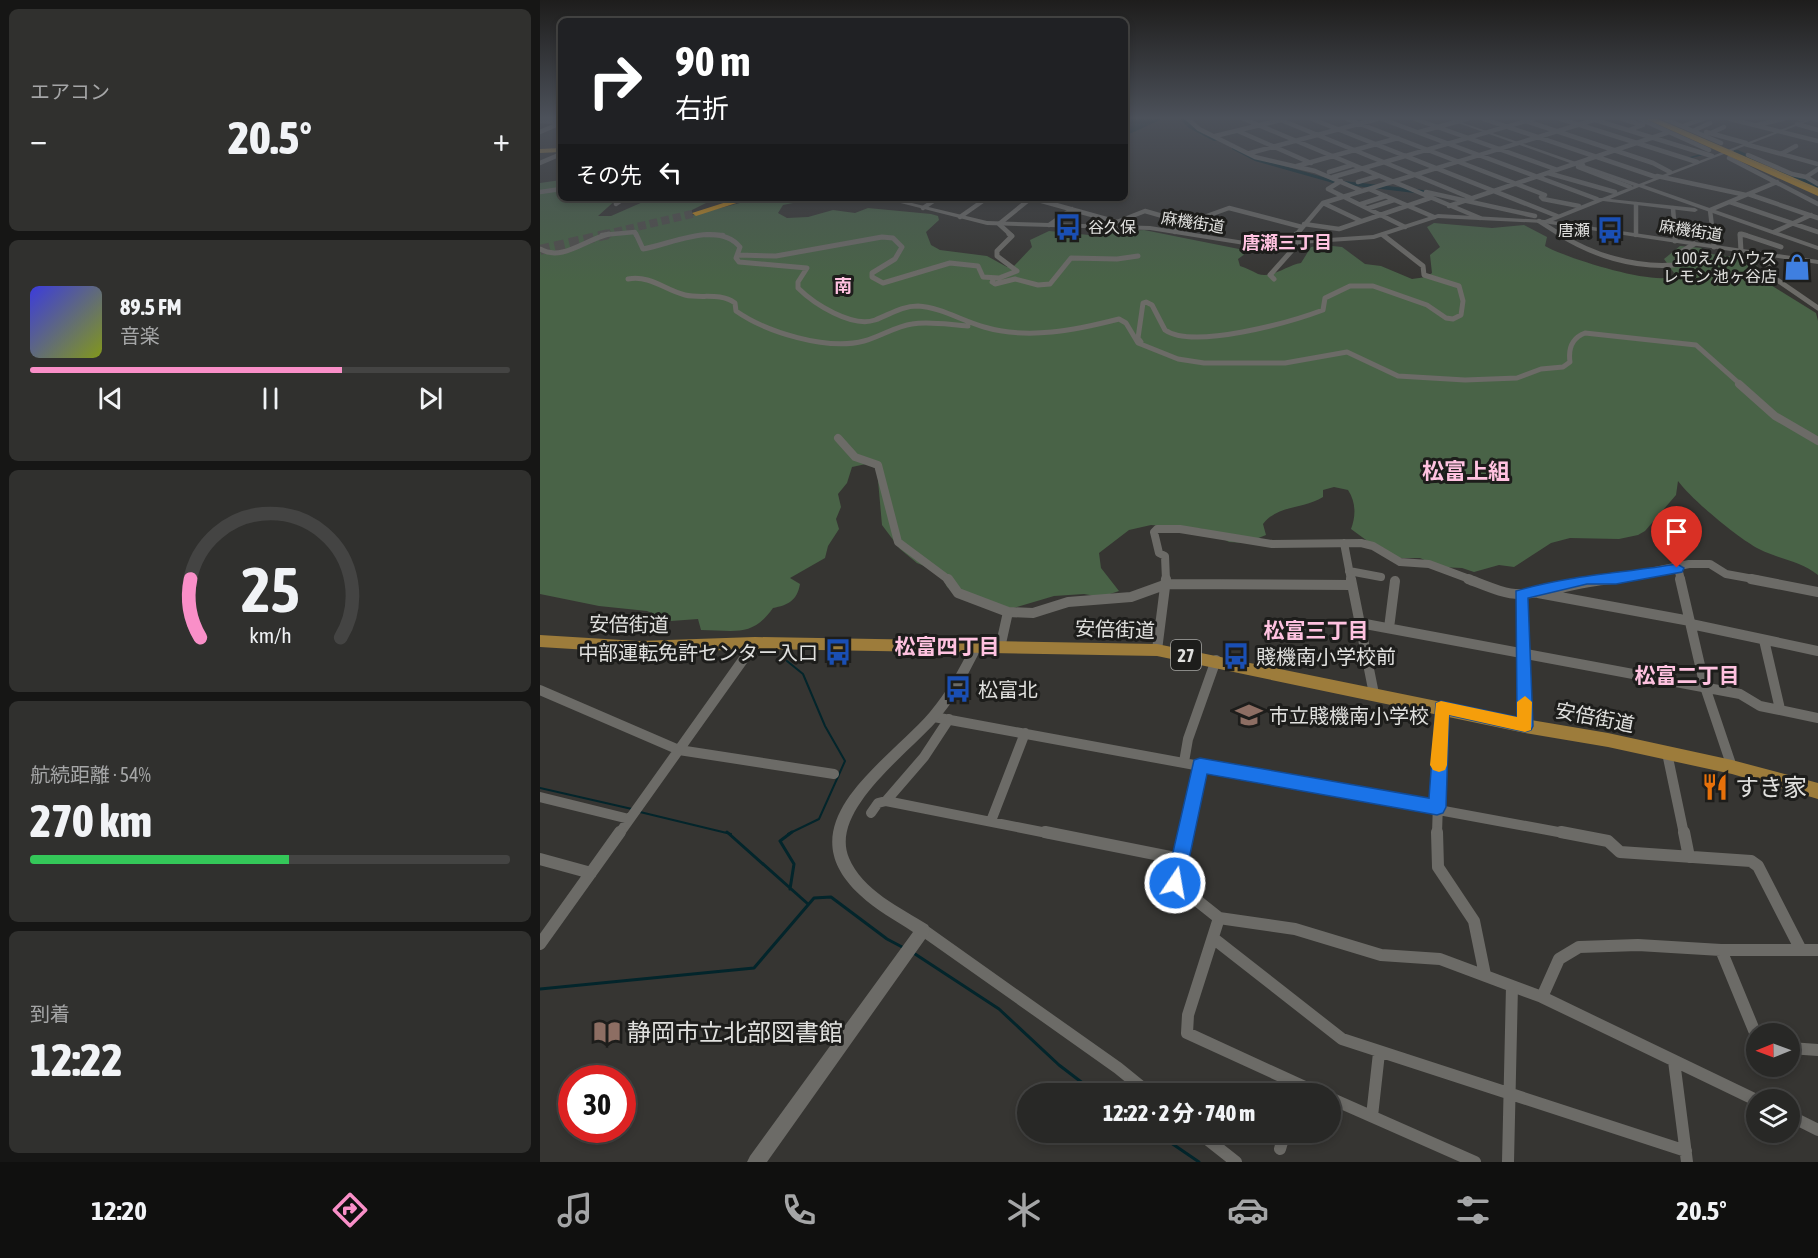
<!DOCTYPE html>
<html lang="ja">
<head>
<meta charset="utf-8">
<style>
  :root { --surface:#282826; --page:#30302e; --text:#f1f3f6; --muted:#a5a6a7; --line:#444443; --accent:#f98fc8 }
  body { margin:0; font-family:"Asap Condensed","Noto Sans JP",sans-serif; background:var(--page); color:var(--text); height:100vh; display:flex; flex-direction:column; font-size:22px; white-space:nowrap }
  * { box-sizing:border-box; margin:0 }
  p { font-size:20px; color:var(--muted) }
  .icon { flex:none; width:33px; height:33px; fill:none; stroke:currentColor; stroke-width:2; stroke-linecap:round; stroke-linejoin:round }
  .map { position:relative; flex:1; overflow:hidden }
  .drawer { display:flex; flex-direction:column; gap:9px; padding:9px; background:#161615; width:540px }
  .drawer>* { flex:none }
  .hud { position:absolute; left:18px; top:18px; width:570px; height:183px; border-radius:9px; box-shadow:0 3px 9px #0003,0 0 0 2px var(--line); background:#202124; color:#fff; overflow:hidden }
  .needle { width:39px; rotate:269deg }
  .tools { position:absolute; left:1206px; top:1023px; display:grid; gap:12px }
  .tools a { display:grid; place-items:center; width:54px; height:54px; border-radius:50%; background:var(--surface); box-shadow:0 3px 9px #0003,0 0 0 2px var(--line); font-size:30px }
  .speed { position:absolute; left:18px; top:1065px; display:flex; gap:12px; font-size:30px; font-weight:700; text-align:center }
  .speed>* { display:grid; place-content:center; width:78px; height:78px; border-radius:50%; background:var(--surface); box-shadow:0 3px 9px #0003,0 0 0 2px var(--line); line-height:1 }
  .speed .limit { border:9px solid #d22; background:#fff; color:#111 }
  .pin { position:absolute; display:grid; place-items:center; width:51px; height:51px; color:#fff; margin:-62px -26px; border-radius:50% 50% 50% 0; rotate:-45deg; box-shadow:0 0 6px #0007 }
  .pin .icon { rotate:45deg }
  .me { position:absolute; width:66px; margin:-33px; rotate:12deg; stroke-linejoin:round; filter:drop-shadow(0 0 4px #0008) }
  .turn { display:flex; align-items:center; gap:21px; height:126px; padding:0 18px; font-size:27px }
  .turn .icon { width:78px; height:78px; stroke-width:2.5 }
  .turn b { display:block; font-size:42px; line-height:51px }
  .then { display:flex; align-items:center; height:57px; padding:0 18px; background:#0003; gap:12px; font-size:22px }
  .big { font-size:45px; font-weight:800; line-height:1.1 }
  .drawer .widget { flex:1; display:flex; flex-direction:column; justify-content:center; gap:9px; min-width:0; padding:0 21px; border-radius:9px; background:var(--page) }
  .drawer .dial { align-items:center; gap:0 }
  .dial svg { height:156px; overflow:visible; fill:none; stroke:var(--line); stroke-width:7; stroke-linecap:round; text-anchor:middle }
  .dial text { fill:var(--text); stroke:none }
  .song { display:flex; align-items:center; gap:18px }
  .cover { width:72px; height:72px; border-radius:9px; background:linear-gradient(135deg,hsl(240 70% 55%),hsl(70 70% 35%)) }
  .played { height:6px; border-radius:3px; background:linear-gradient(90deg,var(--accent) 65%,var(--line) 65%) }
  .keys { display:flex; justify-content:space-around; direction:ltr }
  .heat { display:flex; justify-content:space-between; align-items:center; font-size:33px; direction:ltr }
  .charge { height:9px; border-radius:4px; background:linear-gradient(90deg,#34c759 54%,var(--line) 0) }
  .trip { position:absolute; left:477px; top:1083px; width:324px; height:60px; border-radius:30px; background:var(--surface); box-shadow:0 3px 9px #0003,0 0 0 2px var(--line); font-weight:800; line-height:60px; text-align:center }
  .menu { display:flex; height:96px; justify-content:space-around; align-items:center; background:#10100f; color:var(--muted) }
  .menu .icon { width:42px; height:42px }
  .menu .selected { color:var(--accent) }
  .menu b { font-size:27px; color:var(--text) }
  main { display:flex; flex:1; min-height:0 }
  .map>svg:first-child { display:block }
  .green { fill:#496347 }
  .water { fill:#03252b }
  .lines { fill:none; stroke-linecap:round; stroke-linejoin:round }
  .stream-far2 { stroke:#03252b; stroke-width:1.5 }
  .stream-far1 { stroke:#03252b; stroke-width:2 }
  .stream { stroke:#03252b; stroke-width:3 }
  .river { fill:#03252b; fill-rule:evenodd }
  .motorway-tunnel-far1 { stroke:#504f4c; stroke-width:8; stroke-dasharray:8 4; stroke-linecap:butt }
  .motorway-tunnel { stroke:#504f4c; stroke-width:10; stroke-dasharray:10 5; stroke-linecap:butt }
  .minor-far4 { stroke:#6c6b67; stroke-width:4.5 }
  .minor-far3 { stroke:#6c6b67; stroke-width:5 }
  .minor-far2 { stroke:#6c6b67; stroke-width:8 }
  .minor-far1 { stroke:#6c6b67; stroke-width:10 }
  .minor { stroke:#6c6b67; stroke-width:12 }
  .tertiary { fill:#6c6b67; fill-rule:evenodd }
  .primary { fill:#9d7c3b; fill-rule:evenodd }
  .trunk { fill:#ae822c; fill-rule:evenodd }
  .motorway { fill:#be881e; fill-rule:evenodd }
  .route { fill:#1a73e8; stroke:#114b97; stroke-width:1.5 }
  .slow { fill:#f59e0b }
  .labels { text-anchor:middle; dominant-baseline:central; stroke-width:6; stroke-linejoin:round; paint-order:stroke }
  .far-street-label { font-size:16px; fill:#e0e0de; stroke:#1d1d1b }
  .far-poi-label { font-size:16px; fill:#e0e0de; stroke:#1d1d1b; text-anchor:end }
  .far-neighbourhood-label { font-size:18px; font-weight:bold; fill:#ffc2e0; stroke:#1d1d1b }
  .far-quarter-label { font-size:18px; font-weight:bold; fill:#ffc2e0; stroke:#1d1d1b }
  .shield { fill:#1d1d1b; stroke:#a6a6a4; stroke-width:1.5 }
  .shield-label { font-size:18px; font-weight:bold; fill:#e0e0de }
  .street-label { font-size:20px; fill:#e0e0de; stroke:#1d1d1b }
  .poi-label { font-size:20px; fill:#e0e0de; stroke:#1d1d1b; text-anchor:start }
  .neighbourhood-label { font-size:21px; font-weight:bold; fill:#ffc2e0; stroke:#1d1d1b }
  .quarter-label { font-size:22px; font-weight:bold; fill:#ffc2e0; stroke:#1d1d1b }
  .near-poi-label { font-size:24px; fill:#e0e0de; stroke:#1d1d1b; text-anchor:start }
</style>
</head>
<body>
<main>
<section class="drawer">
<div class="widget"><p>エアコン</p>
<div class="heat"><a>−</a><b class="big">20.5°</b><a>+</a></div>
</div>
<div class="widget">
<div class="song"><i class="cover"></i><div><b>89.5 FM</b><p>音楽</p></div></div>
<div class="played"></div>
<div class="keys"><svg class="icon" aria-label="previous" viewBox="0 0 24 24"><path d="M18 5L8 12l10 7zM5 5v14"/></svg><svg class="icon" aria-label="pause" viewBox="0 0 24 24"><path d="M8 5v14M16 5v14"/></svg><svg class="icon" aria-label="next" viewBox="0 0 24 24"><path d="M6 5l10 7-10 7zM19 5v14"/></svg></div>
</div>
<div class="widget dial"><svg viewBox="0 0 100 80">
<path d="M14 69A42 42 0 1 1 86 69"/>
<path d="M14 69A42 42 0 0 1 9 39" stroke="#f98fc8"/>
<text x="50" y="56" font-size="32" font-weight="700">25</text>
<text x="50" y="72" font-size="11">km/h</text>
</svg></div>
<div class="widget"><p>航続距離 · 54%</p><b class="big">270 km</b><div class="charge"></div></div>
<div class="widget"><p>到着</p><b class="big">12:22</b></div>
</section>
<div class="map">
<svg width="1278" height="1162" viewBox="0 0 1278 1162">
  <rect width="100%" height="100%" fill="#363532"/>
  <path class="green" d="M21 180V198H78L58 216H71L112 198H176L150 211V216L219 198H278L243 205 238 213 247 218 268 217 293 210 315 213 328 208 391 214 398 216 399 220 386 232 391 245 400 250 447 256 467 267 474 266 492 247 490 240 509 231 559 236 561 233 604 230 709 251 698 259 700 266C707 268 712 271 718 274 732 279 747 265 761 263L771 247 783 245 802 247 825 264 841 266 872 279 886 277 892 273 890 255 900 247 887 227 894 223 952 228 984 225 1007 237 1005 246C1026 258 1109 284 1131 277L1134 273 1124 259 1140 246 1162 248 1164 253 1210 259 1218 267 1215 272 1221 279 1276 313 1278 321V575C1261 561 1238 559 1219 549 1199 539 1151 499 1138 481L1136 495 1105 531 1098 535 1079 539 1030 538 1011 543 974 567 959 565 934 572 922 568 900 567 880 558H859L837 548 811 529C816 516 816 502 808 490L794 487 783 490V497C764 509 737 505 723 524L726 535 706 543 689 542 664 529 611 525 589 530 559 553 561 568 579 591 561 597 544 594 514 596 470 609 431 603 407 587 401 573 377 563 360 549 342 525 337 469 326 464 312 467 307 483 298 494 301 507 296 519 299 529 288 546 285 558 250 578 260 584C257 601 248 605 233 608 212 638 194 630 161 630L158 619 131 621 107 611 59 606 0 594V183Z"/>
  <path class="water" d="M585 119H622L585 136Z"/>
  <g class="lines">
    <path class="stream-far2" d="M1149 158 1164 154"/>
    <path class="stream-far1" d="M247 661 263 674 285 726 305 761 279 819 248 834
      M0 788 92 809
      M100 812 191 834"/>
    <path class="stream" d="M187 832 268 904
      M250 889 254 864 240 841 252 832
      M372 952 459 1009 519 1065 557 1094
      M0 989 214 968 274 898 291 897 347 939 364 948
      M615 1132 659 1162"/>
    <path class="river" d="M640 119H646L653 126 679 140 674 141 649 128Z
      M692 147H696L719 159 797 181 793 183 715 161 692 149Z
      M1194 150H1198L1224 162 1219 163 1194 152Z
      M1238 168 1278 183V188L1236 171Z
      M804 181 883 190 887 192 883 194 807 185H804Z"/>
    <path class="motorway-tunnel-far1" d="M63 235 156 213"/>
    <path class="motorway-tunnel" d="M0 250 69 234"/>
    <path class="minor-far4" d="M648 119 659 129 715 157 775 171 822 191
      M704 119 940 218
      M772 119 1017 216
      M807 119 1005 195 1001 197 1003 199 1039 206
      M842 119 1057 199
      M875 119 1015 169
      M944 119 1116 177
      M1021 119 1157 162
      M1052 119 1172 156
      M1082 119 1103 125 1089 130
      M1100 119 1169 150
      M1125 119 1181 143
      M1190 119 1278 141
      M1260 119 1267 120
      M1274 119 1278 120
      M741 120 931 198
      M0 121 21 122
      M986 121 1113 163 1130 172
      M1257 124 1278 130
      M1217 125 1243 119
      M1143 126 1163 119
      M1155 130 1170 123
      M698 131 771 163
      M0 132 21 123
      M879 132 927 119
      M1166 132 1206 143
      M1171 133 1184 127
      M675 136 745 119
      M1205 144 1278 164
      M710 153 837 119
      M1241 154 1256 146
      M1208 155 1252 174 1266 177
      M1189 158 1278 204
      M0 163 21 154
      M1043 165 1038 167 1090 187
      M757 166 858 138
      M1278 169 1266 177 1278 184
      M789 172 812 165
      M1008 173 1075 192
      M1117 176 1206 195
      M793 177 993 119
      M801 181 788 189 865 227
      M818 182 838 176
      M829 189 894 217
      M0 192 21 189
      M886 192 995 216
      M1208 194 1278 218
      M491 198 577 222 605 211 647 223
      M1190 202 1278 232
      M783 203 821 221
      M76 204 85 198
      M821 204 846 196
      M1096 204V235
      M909 206 1129 132
      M383 208 398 198
      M829 208 854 200
      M1133 208 1135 235
      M420 217 447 198
      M999 221 1021 235
      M764 224 799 229 890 198
      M509 225 532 209
      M635 232 639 226 689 208 762 227
      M1234 232 1271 215
      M62 235 95 232 96 235
      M165 235H183
      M471 235 459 224 491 198
      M756 235 783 203 1057 119
      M1173 235 1170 210 1237 182
      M1200 235H1206"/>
    <path class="minor-far3" d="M96 234 103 249C132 244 178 220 200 247L196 258 199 262 267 268 258 282V288C274 304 312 328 335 320 351 314 361 306 378 306 399 307 423 321 444 327 488 340 536 330 579 319L586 323 598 343 638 359 664 363H745L807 352 858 376 925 380 977 378 1001 369 1023 367 1030 362C1028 348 1032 338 1045 333L1156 345 1201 385
      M1019 234C1052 255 1094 268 1134 265L1141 252 1154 244
      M1135 234V241
      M1173 234 1174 247
      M1200 234 1201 251
      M1202 234 1241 247
      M0 249C22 262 46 239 69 234
      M198 255 236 256 342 237 353 238 362 247 355 259 332 273V277L343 283 410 263 438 266 443 277 459 278 477 271 457 256V251L472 236 469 234
      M1231 256 1223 259 1230 268 1227 273 1278 308
      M454 278 452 282 455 284 475 279 498 285 510 284 531 258 577 259 598 256
      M88 279C111 275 124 290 145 295 162 299 179 292 195 303L196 311C226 332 287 351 324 341 340 337 356 326 372 324 390 321 410 325 428 326
      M734 279 730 275 755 247 756 234
      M601 342 598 338 603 303 606 302 612 305 625 330C653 350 751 322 783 310L785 298 810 286H833L887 305 906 318 913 319 921 315 923 301 919 286 884 275 883 266 843 235"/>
    <path class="minor-far2" d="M1199 384 1235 416 1278 441
      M298 438 315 457 338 465 358 542 409 580
      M804 543 811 580
      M1138 568 1141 580
      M809 571 841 577
      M626 580 625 556 619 553 614 532 617 529H640L732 544 821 543 833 546 860 562 889 564 932 580
      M1046 580 1076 579 1149 564H1170L1186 574 1219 580"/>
    <path class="minor-far1" d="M408 579 418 593 468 612 460 648
      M811 579 834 694
      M928 579C944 585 965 595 982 594 1014 592 1042 580 1076 579
      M1140 579 1165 687 1192 767
      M1211 579 1278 592
      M998 593 1150 621
      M981 594 985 726
      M468 612 493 613 528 602 591 597 627 584 812 585
      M820 623 1200 694 1220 706 1278 718
      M1151 624 1278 651
      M849 628 855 581
      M1224 640 1240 709
      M617 650 626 579
      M0 690 139 750 294 774
      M394 717 1029 834
      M1127 753 1144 834
      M644 762 648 739 676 660
      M0 797 89 819
      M346 801 384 757 409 719
      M331 813 338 803 346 801 512 834
      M451 821 485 733
      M79 834 215 643
      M645 834 660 765
      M897 834 901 707"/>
    <path class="minor" d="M505 832 640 859
      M646 832 635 883 679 918
      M897 832 898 867 934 921 945 975
      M1021 832 1068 841 1080 852 1211 861 1218 866 1261 950
      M1144 832 1149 857
      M0 859 51 873
      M383 930 578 1068 610 1094
      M673 938 802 1039 1146 1151
      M0 944 80 832
      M1181 950 1216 1035
      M1002 997 1019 959 1039 947 1098 945 1181 950H1278
      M1250 1048 1278 1050
      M1134 1061 1147 1162
      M755 1094 758 1084
      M780 1094 647 1033 648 1015 679 918 755 929 841 955 900 959 1002 997 1216 1100
      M790 1098 935 1162
      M832 1116 839 1053
      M1250 1116 1278 1130
      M658 1132 696 1162
      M740 1149 745 1132
      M968 1162 972 986"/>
    <path class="tertiary" d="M907 119H912L1099 184 1269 119H1274L1104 185 1278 246V250L1099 187 1070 199 1155 208 1158 210 1155 212 1063 201 1013 221 1278 260V264L1003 223 898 218 834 239 717 247 610 230 447 225 341 198H351L447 221 610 226 717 243 833 235 898 214 1005 220 1055 200V198H1062L1094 186Z
      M435 645 439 646 441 649C429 672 418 696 401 716 374 750 288 809 309 858 322 890 361 908 388 925L390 930 388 935 227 1162H207L210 1156 373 932C355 920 336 910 320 895 243 824 346 763 390 712 407 692 419 669 431 646Z"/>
    <path class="primary" d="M21 148V152L0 153V149Z
      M0 635 98 641 215 637 617 644 985 719 1068 733 1192 760 1278 783V799L1192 774 1068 747 985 733 617 656 215 649 98 653 0 647Z"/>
    <path class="trunk" d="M1111 119H1118L1278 188V193Z"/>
    <path class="motorway" d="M1106 119H1114L1278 191V196Z
      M199 198H212L156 216 152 213Z"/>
  </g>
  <linearGradient id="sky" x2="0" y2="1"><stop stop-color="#1e1d1c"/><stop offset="0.42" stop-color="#4c515a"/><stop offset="1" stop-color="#4c515a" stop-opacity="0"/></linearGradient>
  <rect width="1278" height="281" fill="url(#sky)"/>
  <path class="route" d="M1137 564 1144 568 1142 572 1076 584H1047L988 598 993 726 991 730 985 732 909 715 906 807 903 813 897 815 667 774 644 883 641 889 635 892 628 889 626 883 654 760 660 758 889 798 896 703 901 701 977 717 976 591C1029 575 1084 573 1137 564Z"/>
  <path class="slow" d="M985 696 992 702 991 730 985 732 909 715 907 765 905 770 899 772 893 770 890 765 896 703 901 701 977 717V702Z"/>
  <defs>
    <symbol id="bus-bare" viewBox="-9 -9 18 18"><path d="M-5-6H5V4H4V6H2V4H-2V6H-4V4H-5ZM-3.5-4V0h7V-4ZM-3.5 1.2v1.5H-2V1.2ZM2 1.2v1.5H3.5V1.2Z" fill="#1a4fb4" stroke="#1d1d1b" stroke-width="2.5" paint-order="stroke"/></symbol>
    <symbol id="shop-bare" viewBox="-9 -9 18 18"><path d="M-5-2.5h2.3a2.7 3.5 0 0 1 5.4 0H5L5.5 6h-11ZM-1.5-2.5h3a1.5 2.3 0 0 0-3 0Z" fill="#3f7fe0" stroke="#1d1d1b" stroke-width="2.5" paint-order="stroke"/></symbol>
    <symbol id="school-bare" viewBox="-9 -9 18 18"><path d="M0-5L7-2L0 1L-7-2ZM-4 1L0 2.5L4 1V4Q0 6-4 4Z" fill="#8d6e63" stroke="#1d1d1b" stroke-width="2.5" paint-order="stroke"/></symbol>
    <symbol id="restaurant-bare" viewBox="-9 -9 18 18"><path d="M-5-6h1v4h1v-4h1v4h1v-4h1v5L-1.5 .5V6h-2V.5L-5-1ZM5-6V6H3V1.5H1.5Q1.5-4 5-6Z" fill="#e8710a" stroke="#1d1d1b" stroke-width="2.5" paint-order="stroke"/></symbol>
    <symbol id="library-bare" viewBox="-9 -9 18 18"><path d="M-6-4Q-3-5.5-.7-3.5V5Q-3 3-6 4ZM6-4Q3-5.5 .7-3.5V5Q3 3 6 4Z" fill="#8d6e63" stroke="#1d1d1b" stroke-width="2.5" paint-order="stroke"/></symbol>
  </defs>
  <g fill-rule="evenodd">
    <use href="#bus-bare" x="509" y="208" width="38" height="38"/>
    <use href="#bus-bare" x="1051" y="211" width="38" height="38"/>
    <use href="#shop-bare" x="1238" y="248" width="38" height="38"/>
    <use href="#bus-bare" x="279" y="633" width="38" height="38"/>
    <use href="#bus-bare" x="677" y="637" width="38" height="38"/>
    <use href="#bus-bare" x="399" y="670" width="38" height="38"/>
    <use href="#school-bare" x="690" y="696" width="38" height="38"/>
    <use href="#restaurant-bare" x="1156" y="768" width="38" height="38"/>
    <use href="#library-bare" x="48" y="1013" width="38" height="38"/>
  </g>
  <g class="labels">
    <g class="far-street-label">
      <text transform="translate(653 222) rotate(9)">麻機街道</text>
      <text transform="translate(1151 230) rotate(9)">麻機街道</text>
    </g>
    <g class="far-poi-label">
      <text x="548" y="227" text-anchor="start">谷久保</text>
      <text x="1050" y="230">唐瀬</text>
      <text x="1237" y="258">100えんハウス<tspan x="1237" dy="18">レモン 池ヶ谷店</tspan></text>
    </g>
    <g class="far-neighbourhood-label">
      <text x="747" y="242">唐瀬三丁目</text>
    </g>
    <g class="far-quarter-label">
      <text x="303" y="285">南</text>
    </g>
    <rect class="shield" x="631" y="640" width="30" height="30" rx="4.5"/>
    <g class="shield-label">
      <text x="646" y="655">27</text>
    </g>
    <g class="street-label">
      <text transform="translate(89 624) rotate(1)">安倍街道</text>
      <text transform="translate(575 629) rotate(2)">安倍街道</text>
      <text transform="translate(1055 717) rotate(11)">安倍街道</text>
    </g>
    <g class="poi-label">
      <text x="278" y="652" text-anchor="end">中部運転免許センター入口</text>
      <text x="716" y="656">賤機南小学校前</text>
      <text x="438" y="689">松富北</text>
      <text x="729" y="715">市立賤機南小学校</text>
    </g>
    <g class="neighbourhood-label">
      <text x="776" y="630">松富三丁目</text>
      <text x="407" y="646">松富四丁目</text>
      <text x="1147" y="675">松富二丁目</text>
    </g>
    <g class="quarter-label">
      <text x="926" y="471">松富上組</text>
    </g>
    <g class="near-poi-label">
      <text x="1195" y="787">すき家</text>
      <text x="87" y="1032">静岡市立北部図書館</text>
    </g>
  </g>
</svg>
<div class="tools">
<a><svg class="needle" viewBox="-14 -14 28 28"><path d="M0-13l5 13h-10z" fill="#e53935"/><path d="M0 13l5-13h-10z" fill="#a5a6a7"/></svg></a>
<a><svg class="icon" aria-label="layers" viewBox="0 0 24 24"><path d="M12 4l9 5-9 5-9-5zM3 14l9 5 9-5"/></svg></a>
</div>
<div class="speed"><div class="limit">30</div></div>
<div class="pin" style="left:1137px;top:568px;background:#d93025"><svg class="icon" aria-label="arrive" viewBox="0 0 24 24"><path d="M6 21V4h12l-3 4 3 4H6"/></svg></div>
<svg class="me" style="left:635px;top:883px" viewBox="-20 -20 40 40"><circle r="17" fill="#1a73e8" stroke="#fff" stroke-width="3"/><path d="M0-11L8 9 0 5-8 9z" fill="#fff"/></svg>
<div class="trip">12:22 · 2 分 · 740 m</div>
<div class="hud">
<div class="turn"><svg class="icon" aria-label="right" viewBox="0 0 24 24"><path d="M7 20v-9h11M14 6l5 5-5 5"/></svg><div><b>90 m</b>右折</div></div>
<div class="then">その先<svg class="icon" aria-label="left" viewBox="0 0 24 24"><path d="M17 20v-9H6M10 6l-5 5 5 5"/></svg></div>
</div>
</div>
</main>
<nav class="menu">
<b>12:20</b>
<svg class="icon selected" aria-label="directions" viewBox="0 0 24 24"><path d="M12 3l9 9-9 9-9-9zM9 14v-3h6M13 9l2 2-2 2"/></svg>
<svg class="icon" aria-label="music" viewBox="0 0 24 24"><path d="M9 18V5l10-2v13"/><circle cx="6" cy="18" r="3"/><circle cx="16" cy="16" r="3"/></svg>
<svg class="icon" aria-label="phone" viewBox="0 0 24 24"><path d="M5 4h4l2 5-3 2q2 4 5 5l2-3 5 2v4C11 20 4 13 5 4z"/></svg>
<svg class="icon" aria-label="climate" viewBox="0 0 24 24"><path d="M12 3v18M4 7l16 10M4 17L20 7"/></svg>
<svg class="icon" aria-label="car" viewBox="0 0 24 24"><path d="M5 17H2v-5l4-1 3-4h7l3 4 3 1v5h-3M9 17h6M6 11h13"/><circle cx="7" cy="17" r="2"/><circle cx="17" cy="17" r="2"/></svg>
<svg class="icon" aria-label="filters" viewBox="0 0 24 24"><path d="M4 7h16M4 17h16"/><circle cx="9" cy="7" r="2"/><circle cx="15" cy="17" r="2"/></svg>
<b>20.5°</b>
</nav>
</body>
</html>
